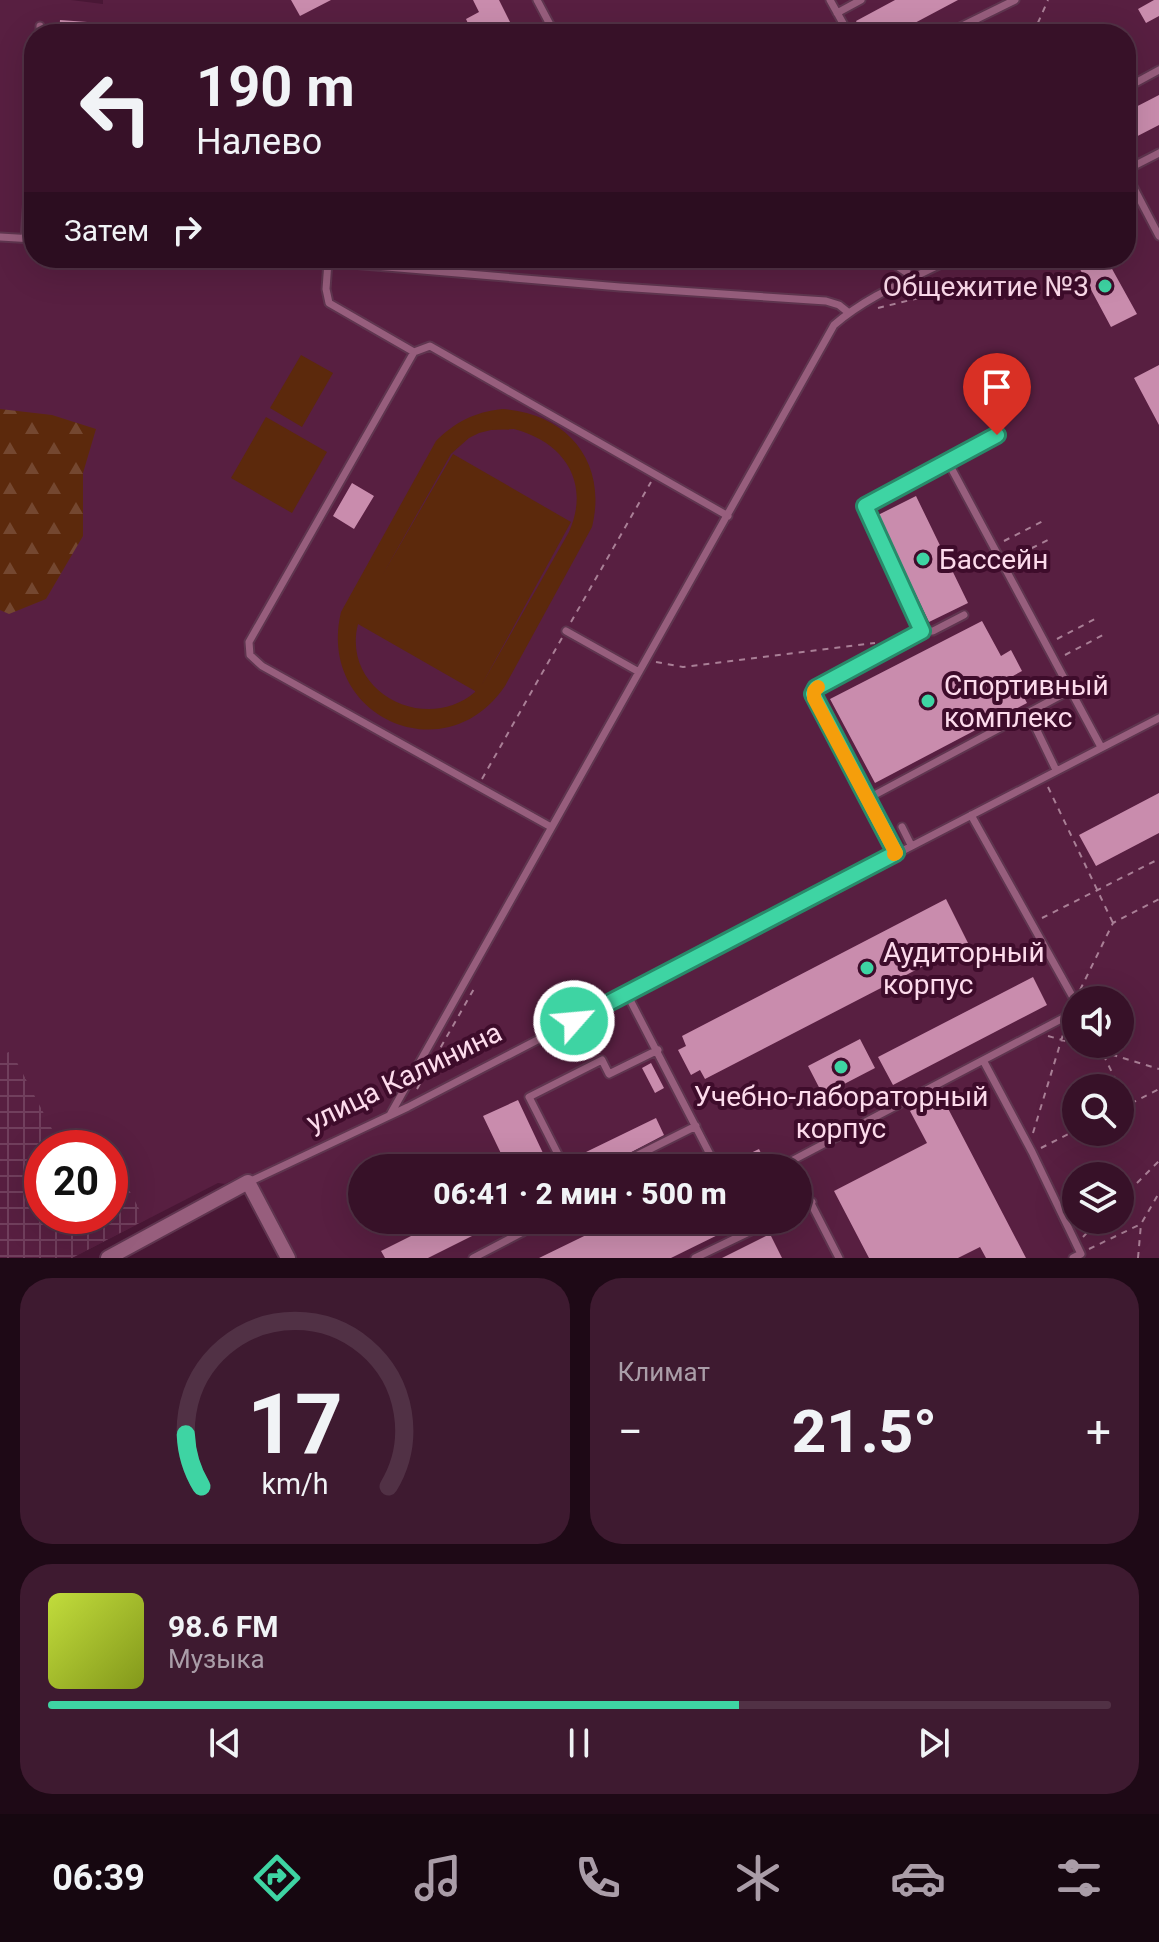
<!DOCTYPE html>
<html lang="ru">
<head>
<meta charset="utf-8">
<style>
  :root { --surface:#371128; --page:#3e1a30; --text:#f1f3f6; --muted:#aa9da8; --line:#513145; --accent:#3ed4a3 }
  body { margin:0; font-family:Roboto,sans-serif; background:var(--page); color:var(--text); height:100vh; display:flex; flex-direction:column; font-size:30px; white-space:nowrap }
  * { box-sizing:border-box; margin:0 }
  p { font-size:26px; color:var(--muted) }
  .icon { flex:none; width:44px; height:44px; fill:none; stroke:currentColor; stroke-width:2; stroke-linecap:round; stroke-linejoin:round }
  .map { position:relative; height:1258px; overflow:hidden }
  .side { display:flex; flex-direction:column; gap:20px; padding:20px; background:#1e0916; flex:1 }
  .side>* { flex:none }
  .banner { position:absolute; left:24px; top:24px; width:1112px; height:244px; border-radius:32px; box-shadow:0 8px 32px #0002,0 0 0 2px var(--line); background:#371128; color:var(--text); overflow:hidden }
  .tools { position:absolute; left:1062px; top:986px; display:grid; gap:16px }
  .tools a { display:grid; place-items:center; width:72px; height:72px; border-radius:50%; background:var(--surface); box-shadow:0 8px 32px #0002,0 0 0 2px var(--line); font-size:40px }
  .speed { position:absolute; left:24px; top:1130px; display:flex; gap:16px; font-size:40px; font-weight:700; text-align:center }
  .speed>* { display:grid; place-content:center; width:104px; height:104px; border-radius:50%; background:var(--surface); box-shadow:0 8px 32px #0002,0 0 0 2px var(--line); line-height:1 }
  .speed .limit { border:12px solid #d22; background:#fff; color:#111 }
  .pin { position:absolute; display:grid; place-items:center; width:68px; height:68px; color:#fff; margin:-82px -34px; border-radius:50% 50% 50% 0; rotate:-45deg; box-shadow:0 0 8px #0007 }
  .pin .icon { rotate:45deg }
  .me { position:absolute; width:88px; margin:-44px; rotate:63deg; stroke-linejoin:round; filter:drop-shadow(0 0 6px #0008) }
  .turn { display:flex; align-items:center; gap:28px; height:168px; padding:0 40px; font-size:36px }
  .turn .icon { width:104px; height:104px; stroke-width:2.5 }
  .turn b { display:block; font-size:56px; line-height:68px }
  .then { display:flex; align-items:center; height:76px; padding:0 40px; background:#0003; gap:16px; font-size:30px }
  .big { font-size:60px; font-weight:800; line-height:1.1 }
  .side .card { flex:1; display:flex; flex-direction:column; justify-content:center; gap:12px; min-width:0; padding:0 28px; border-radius:32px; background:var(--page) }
  .side .dial { align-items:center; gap:0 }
  .dial svg { height:208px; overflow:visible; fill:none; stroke:var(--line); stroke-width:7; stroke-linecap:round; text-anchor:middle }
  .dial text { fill:var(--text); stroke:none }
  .song { display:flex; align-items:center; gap:24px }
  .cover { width:96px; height:96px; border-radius:12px; background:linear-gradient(135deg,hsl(70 70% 55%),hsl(70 70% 35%)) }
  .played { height:8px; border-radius:4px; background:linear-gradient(90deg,var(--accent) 65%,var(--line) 65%) }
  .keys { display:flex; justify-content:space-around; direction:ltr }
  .heat { display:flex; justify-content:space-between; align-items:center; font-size:44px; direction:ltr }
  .side .tiles { flex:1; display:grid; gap:20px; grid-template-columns:1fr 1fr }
  .card:last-child { grid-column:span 2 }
  .trip { position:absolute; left:348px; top:1154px; width:464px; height:80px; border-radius:40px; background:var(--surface); box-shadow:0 8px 32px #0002,0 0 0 2px var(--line); font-weight:800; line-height:80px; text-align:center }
  .tab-bar { display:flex; height:128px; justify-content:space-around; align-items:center; background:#160710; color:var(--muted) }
  .tab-bar .icon { width:56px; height:56px }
  .tab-bar .on { color:var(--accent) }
  .tab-bar b { font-size:36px; color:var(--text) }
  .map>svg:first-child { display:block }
  .built { fill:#581f41; fill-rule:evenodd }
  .industrial { fill:url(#industrial-grid) }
  .forest { fill:url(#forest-firs) }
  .garden { fill:#5c290c; fill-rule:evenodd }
  .building { fill:#c98cad }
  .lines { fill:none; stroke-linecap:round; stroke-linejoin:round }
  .service-casing { stroke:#5f354f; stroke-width:11 }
  .minor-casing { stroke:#5f354f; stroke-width:18 }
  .path { stroke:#a97f96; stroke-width:2; stroke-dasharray:6 6; stroke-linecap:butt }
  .service { stroke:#975e7d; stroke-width:7 }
  .minor { stroke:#975e7d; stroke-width:14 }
  .route-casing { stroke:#288a6a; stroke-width:20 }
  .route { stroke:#3ed4a3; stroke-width:14 }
  .slow { stroke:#f59e0b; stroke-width:14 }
  .poi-dot { fill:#3ed4a3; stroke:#3e0c2b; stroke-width:3 }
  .labels { text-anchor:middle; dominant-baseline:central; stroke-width:8; stroke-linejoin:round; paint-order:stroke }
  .poi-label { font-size:28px; fill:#fddbec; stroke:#3e0c2b; text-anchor:start }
  .street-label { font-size:28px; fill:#fddbec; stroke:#3e0c2b }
</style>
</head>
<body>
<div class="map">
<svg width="1159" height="1258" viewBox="0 0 1159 1258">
  <defs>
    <pattern id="industrial-grid" width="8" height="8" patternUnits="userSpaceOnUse" patternTransform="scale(2)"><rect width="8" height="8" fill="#581f41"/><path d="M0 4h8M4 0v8" fill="none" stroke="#713f5d"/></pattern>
    <pattern id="forest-firs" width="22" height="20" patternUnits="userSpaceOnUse" patternTransform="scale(2)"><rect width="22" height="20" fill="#5c290c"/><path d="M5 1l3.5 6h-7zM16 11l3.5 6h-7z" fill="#744730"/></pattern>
  </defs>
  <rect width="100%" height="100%" fill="#491735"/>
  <path class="built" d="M0 0H71L103 4V0H1159V1258H280L238 1177 225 1184 218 1183 72 1258H0ZM34 34H1126V258H34ZM1076 1000H1120V1044H1076ZM1076 1088H1120V1132H1076ZM42 1148H110V1216H42ZM362 1168H798V1220H362ZM1076 1176H1120V1220H1076Z"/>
  <path class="industrial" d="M11 1051 62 1148H42V1216H110V1154L145 1220 72 1258H0V1056Z
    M99 1134 107 1148H71Z"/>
  <path class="forest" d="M0 409 52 415 96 429 83 473V536L46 599 9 614 0 610Z"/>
  <path class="garden" d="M301 355 333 373 302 427 270 408Z
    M502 409C567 413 608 462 592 527L505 686C445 775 316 716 341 612L436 441C455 422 475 412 502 409ZM514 429C564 442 591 482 569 532L481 686 571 522 453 454 383 574 451 454 469 438 479 433 491 430ZM358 624 475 691V692C425 735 341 691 358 624Z
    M266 417 327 452 292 513 231 478Z"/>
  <path class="building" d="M291 0H331L300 16Z
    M473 0H499L516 34H478L475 29 471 30 466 19 479 12Z
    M895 0H958L894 34H863L856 21Z
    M1154 0H1159V16L1146 23 1138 9Z
    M60 20 101 23V34H59Z
    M1159 95V125L1126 142V112Z
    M1074 258H1106L1137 314 1111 327Z
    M1159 365V425L1134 378Z
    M352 483 374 496 354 529 333 516Z
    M916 496 968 603 929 622 878 515Z
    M982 621 1001 656 1011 650 1022 671 1013 676 1027 703 875 783 830 699Z
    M1159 793V833L1096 866 1079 835Z
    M946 899 968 943 705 1079 700 1070 691 1075 678 1050 686 1046 682 1036Z
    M1033 977 1047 1005 893 1085 878 1057Z
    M860 1039 875 1068 823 1095 808 1066Z
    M651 1063 664 1088 655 1093 642 1068Z
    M941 1095 1026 1258H986L980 1247 958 1258H869L834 1191 927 1143 910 1111Z
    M518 1100 550 1168H508L483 1116Z
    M656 1118 664 1135 601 1168H594L586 1152Z
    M759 1149 767 1165 761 1168H743L738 1159Z
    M443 1220H504L428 1258H385L381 1251Z
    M617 1220H737L738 1225 671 1258H539Z
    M770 1234 782 1258H722Z"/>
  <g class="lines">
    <defs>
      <path id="service" d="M537 0 555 34
        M830 0 849 34
        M837 13 861 0
        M40 34V26
        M946 34 1015 0
        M1126 88 1159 70
        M1126 170 1159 153
        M1126 173 1159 236
        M0 237 34 239
        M25 239 34 113
        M281 258 620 287 826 301 839 305 849 313
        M885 258 912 276
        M328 262 326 289 329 303 414 352
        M948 462 1101 747
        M566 631 639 672
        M922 631H933L964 615
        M1029 714 1056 770
        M867 799 1069 691
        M551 827 262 666 250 655 249 642 414 352 430 346 728 516
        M902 827 911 845
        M896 853 813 694 816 688 922 631 865 506 997 435
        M627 994 717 1168
        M984 1062 1032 1152 1081 1254 1073 1258
        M390 1115 834 325C870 294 912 279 953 258
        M565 1168 529 1097 602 1060 609 1074 658 1050
        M612 1168 696 1126
        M694 1168 713 1159
        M778 1168 1069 1015 1075 1001 971 815
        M798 1178 839 1258
        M249 1182 408 1107 1159 718
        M798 1209 812 1202
        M749 1232 774 1220
        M473 1258 523 1232
        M695 1258 749 1232 743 1220"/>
      <path id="minor" d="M108 1258 248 1182 288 1258"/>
    </defs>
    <use href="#service" class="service-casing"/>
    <use href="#minor" class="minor-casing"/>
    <path class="path" d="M1033 34 1048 0
      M878 308 923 297
      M1004 541 1043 521
      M1010 559 1052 538
      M571 622 651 482
      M1057 639 1095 619
      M1065 655 1103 635
      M656 662 683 667 875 643
      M482 779 562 638
      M1048 787 1113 923
      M1042 918 1159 859
      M1080 990 1113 923 1159 899
      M1048 1036 1076 1044
      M1077 1044 1159 1069
      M1098 1044 1128 1105
      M417 1089 475 987
      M1120 1109 1159 1089
      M1033 1133 1065 1028
      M1041 1148 1076 1130
      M1120 1200 1159 1161
      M1083 1237 1099 1220
      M1089 1249 1141 1224 1159 1193
      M1138 1258 1141 1224"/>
    <use href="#service" class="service"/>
    <use href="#minor" class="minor"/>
  </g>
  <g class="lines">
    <defs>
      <path id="route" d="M574 1021 896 853 813 694 816 688 922 631 865 506 997 435"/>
    </defs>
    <use href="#route" class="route-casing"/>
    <use href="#route" class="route"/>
    <path class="slow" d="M818 687 814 691V698L896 853 894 854"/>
  </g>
  <g class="poi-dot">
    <circle cx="1105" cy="286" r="8"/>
    <circle cx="923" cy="559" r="8"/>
    <circle cx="928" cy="701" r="8"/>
    <circle cx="867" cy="968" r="8"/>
    <circle cx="841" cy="1067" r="8"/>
  </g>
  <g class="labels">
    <g class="poi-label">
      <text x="1089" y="286" text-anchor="end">Общежитие №3</text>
      <text x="939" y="559">Бассейн</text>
      <text x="944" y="685">Спортивный<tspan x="944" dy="32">комплекс</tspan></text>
      <text x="883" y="952">Аудиторный<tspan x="883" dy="32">корпус</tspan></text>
      <text x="841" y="1096" text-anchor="middle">Учебно-лабораторный<tspan x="841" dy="32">корпус</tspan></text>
    </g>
    <g class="street-label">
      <text transform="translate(404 1077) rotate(-26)">улица Калинина</text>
    </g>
  </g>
</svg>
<div class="tools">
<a><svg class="icon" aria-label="sound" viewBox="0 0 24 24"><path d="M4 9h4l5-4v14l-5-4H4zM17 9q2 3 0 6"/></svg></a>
<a><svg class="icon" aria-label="search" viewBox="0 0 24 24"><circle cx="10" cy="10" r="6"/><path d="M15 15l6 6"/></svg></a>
<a><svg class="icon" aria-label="layers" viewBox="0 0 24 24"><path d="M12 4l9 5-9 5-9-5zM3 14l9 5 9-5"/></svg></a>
</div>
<div class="speed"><div class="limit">20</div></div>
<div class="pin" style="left:997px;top:435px;background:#d93025"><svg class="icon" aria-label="arrive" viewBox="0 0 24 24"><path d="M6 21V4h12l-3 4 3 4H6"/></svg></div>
<svg class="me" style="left:574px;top:1021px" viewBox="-20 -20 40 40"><circle r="17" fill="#3ed4a3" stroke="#fff" stroke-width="3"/><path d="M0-11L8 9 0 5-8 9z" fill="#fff"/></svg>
<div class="trip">06:41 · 2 мин · 500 m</div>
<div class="banner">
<div class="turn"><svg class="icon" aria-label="left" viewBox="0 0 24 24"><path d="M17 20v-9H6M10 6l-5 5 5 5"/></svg><div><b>190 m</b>Налево</div></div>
<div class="then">Затем<svg class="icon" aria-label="right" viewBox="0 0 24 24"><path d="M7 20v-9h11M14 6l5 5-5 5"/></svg></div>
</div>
</div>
<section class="side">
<div class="tiles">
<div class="card dial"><svg viewBox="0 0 100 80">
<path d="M14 69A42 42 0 1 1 86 69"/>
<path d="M14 69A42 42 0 0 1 8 49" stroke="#3ed4a3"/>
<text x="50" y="56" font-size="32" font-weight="700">17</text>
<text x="50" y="72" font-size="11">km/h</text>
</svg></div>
<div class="card"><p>Климат</p>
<div class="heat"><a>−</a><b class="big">21.5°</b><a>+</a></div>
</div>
<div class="card">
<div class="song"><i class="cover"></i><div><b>98.6 FM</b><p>Музыка</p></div></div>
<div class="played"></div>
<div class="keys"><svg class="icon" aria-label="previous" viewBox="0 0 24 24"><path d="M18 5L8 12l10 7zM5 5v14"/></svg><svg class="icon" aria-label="pause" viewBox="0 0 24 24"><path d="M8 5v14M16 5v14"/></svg><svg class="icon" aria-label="next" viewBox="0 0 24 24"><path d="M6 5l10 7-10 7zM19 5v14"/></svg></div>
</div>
</div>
</section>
<nav class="tab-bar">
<b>06:39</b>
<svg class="icon on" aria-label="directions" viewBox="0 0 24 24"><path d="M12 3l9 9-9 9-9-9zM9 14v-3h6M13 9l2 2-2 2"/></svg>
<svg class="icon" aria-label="music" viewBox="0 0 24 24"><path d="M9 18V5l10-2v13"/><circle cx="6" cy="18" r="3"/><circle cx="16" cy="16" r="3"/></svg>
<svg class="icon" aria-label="phone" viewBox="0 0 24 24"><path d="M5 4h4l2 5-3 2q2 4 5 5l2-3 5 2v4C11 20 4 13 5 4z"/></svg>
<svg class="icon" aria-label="climate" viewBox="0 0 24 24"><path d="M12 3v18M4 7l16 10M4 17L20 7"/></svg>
<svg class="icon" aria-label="car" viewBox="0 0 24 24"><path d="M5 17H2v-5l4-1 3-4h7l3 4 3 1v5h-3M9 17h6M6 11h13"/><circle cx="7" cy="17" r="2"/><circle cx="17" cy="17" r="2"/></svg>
<svg class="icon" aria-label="filters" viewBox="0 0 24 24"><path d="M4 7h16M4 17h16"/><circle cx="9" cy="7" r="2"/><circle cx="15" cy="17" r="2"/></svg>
</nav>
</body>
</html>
